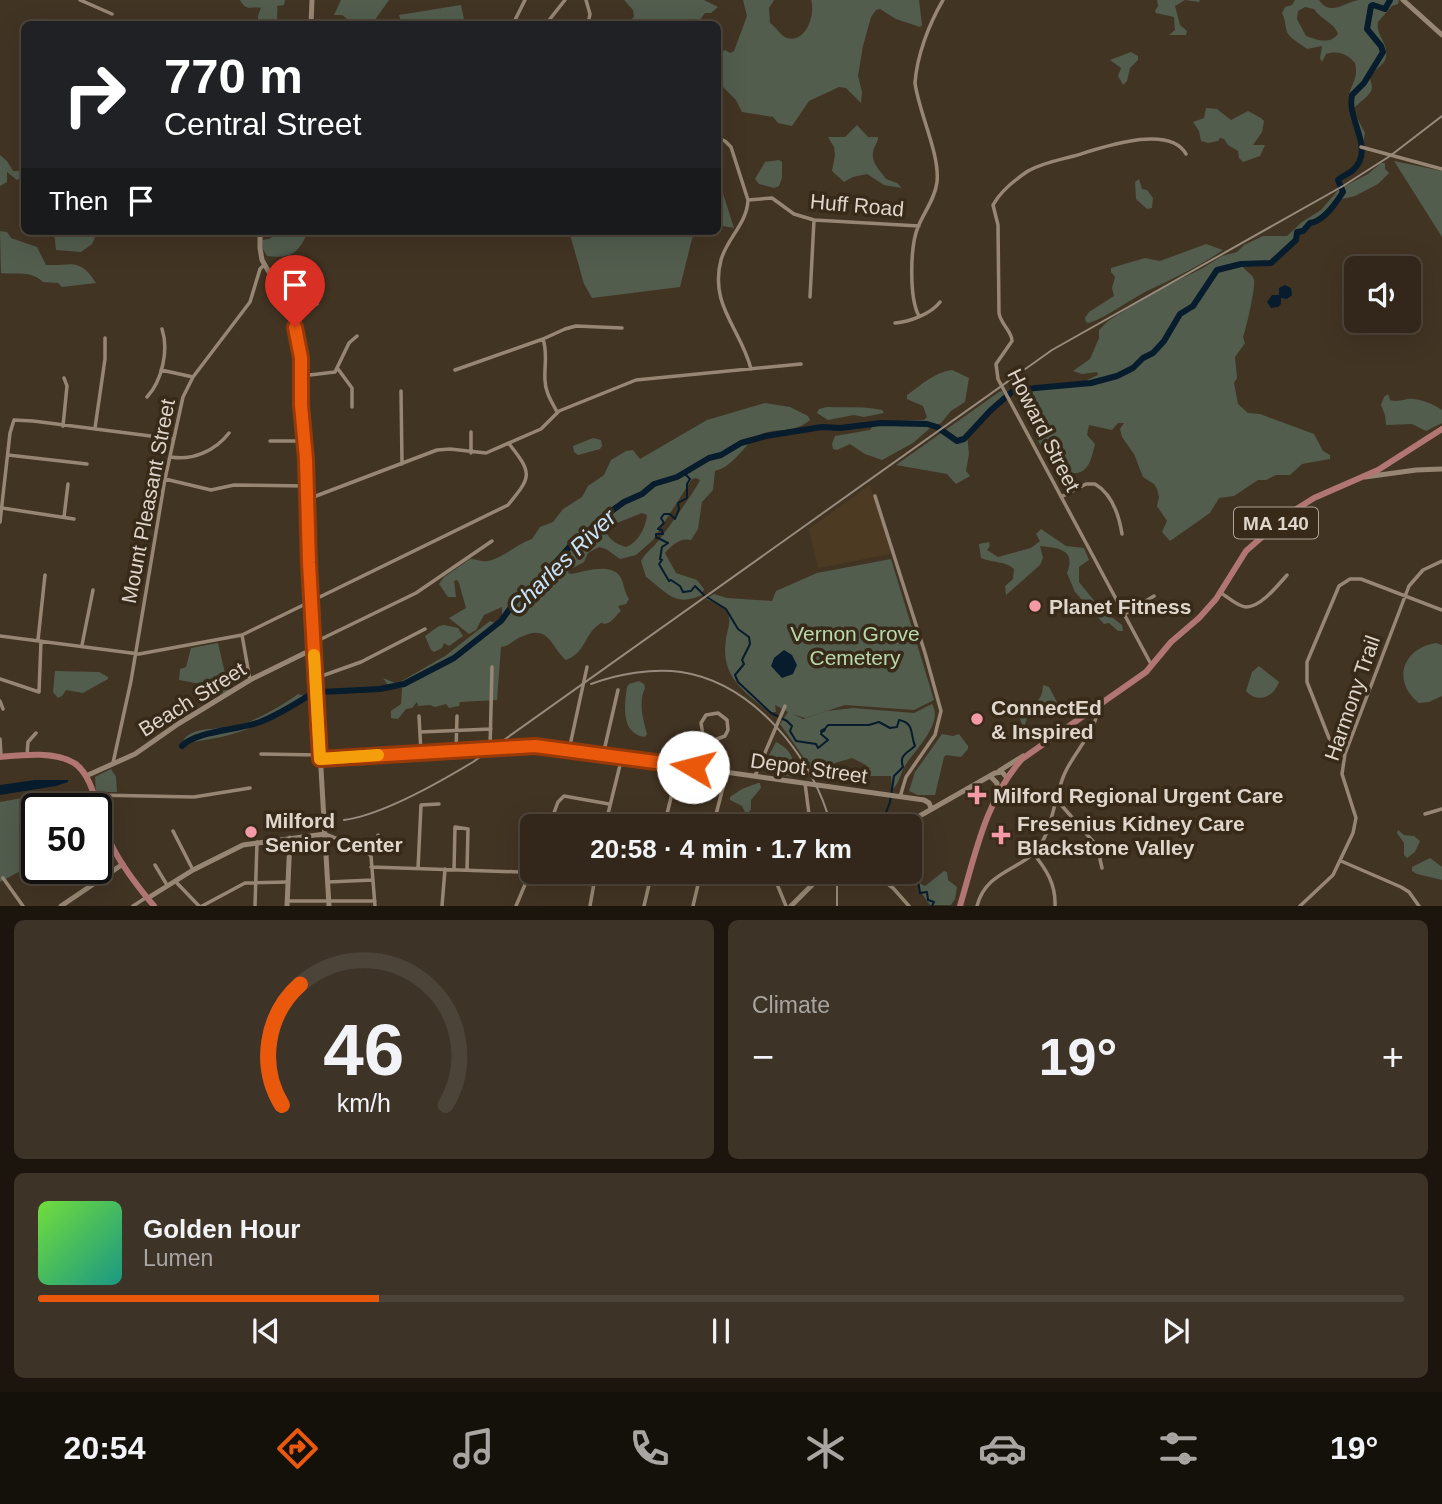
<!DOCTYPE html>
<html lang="en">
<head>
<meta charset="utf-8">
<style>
  :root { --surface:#32271a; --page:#3d3327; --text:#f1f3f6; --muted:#a8a5a2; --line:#4d4439; --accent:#ea580c }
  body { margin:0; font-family:Arial,sans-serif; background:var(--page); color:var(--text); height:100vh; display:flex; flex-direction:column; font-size:26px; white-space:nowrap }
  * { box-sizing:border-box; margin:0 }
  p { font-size:23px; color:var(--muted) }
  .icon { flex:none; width:38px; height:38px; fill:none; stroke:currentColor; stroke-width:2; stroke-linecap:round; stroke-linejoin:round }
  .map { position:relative; height:906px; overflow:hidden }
  .details { display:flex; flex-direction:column; gap:14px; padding:14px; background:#1c150e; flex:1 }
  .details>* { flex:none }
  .guide { position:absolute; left:21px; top:21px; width:700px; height:214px; border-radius:10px; box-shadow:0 7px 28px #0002,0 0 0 2px var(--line); background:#202124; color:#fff; overflow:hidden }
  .tools { position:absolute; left:1344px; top:256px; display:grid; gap:14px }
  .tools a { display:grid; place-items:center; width:77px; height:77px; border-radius:10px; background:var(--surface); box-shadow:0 7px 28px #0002,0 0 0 2px var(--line); font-size:35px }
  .speed { position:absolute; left:21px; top:793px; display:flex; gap:14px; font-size:35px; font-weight:700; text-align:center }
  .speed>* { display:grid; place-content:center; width:91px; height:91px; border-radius:50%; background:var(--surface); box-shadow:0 7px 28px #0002,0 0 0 2px var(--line); line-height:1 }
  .speed .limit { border:4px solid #111; border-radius:10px; background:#fff; color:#111 }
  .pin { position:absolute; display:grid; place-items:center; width:60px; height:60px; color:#fff; margin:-72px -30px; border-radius:50% 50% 50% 0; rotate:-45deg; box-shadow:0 0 7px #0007 }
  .pin .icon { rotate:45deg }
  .me { position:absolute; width:77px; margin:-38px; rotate:278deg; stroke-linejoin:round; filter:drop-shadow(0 0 5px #0008) }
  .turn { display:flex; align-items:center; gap:24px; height:147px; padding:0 28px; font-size:32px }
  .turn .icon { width:91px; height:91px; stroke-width:2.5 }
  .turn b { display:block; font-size:49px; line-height:60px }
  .then { display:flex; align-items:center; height:66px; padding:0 28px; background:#0003; gap:14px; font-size:26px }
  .big { font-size:52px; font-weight:700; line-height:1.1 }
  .details .widget { flex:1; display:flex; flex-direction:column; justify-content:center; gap:10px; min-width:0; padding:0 24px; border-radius:10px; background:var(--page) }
  .details .dial { align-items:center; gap:0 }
  .dial svg { height:182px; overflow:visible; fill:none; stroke:var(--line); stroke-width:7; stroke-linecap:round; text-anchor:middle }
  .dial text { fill:var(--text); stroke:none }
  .song { display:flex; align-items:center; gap:21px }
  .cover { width:84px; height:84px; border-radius:10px; background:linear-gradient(135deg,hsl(100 70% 55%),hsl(170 70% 35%)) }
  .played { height:7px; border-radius:4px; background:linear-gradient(90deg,var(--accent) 25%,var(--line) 25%) }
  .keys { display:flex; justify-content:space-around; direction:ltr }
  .heat { display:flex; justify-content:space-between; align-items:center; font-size:38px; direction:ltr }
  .details .tiles { flex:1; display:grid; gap:14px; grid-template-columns:1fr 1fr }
  .widget:last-child { grid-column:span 2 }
  .trip { position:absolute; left:520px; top:814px; width:402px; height:70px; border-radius:10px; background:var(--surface); box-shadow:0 7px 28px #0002,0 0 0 2px var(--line); font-weight:700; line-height:70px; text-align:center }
  .menu { display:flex; height:112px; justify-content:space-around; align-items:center; background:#14100a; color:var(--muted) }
  .menu .icon { width:49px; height:49px }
  .menu .on { color:var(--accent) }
  .menu b { font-size:32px; color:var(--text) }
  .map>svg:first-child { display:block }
  .built { fill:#4d3a23 }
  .green { fill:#525d4e; fill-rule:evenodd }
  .water { fill:#071c2c }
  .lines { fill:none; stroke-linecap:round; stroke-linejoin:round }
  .stream { stroke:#071c2c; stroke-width:2 }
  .canal { stroke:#071c2c; stroke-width:3.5 }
  .river { stroke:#071c2c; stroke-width:6 }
  .street { stroke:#978673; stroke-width:3.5 }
  .secondary { stroke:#978673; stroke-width:5 }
  .primary { stroke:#b17572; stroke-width:6 }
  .rail { stroke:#968b7e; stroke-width:2 }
  .route-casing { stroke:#983908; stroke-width:18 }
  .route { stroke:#ea580c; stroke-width:12 }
  .slow { stroke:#f59e0b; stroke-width:12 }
  .poi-dot { fill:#f49aa6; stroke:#372a19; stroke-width:2.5 }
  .labels { text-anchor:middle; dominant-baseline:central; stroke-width:7; stroke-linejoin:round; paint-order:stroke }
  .shield { fill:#372a19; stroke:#aca296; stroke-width:2 }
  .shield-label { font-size:19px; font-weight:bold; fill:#ded5cb }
  .street-label { font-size:21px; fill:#ded5cb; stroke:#372a19 }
  .poi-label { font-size:21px; font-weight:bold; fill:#ded5cb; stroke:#372a19; text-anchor:start }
  .park-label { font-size:21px; fill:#b8d9ab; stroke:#372a19 }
  .water-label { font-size:23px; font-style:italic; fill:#c8e4fb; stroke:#372a19 }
</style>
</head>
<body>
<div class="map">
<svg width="1442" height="906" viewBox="0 0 1442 906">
  <rect width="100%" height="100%" fill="#423423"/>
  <path class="built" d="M870 485 891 554 818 568 809 529Z"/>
  <path class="green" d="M240 0H285L284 5 277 6C279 14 273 20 283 24H258V16L261 8C250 6 247 12 240 0Z
    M341 0H389L372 24H354L342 15H334Z
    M624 0H704L718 7 711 13H705L699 21 691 24H629L630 20 634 17 633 10Z
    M743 0H774L769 8 770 23C776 27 781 36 787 38 806 44 816 13 811 0H919L922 25 920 27 896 19 880 9 876 10 871 17 863 46 858 76 862 92 861 103 846 88 839 87 809 101 792 126 778 123 773 117 742 112 736 100 718 82V54L725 50 730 53 734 51 747 16Z
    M1157 0H1200L1199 2 1185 0 1175 6 1180 25 1187 31 1186 35H1169L1175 30 1174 17 1156 13 1155 11 1158 6Z
    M1295 0H1319C1330 17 1345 2 1359 0 1372 0 1386 0 1399 0L1398 4 1392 6 1378 22C1375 36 1391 45 1385 60 1381 67 1374 70 1370 77 1370 81 1372 84 1372 88 1371 96 1357 103 1353 110L1365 133 1363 144C1355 132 1344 109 1350 91 1354 81 1358 75 1355 63 1348 54 1337 50 1326 54L1322 62 1320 58 1322 46 1307 49C1301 44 1293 40 1288 34 1285 29 1286 21 1282 13L1285 7 1292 5ZM1305 7 1314 9C1320 19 1335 23 1338 34 1329 45 1318 40 1306 36L1297 19 1298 11Z
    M461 5 465 24H402L399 15Z
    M1131 52 1138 56V60L1130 68 1127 81 1123 85 1118 76 1121 68 1110 60Z
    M1206 108 1217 109 1231 120 1248 111 1261 118 1264 121 1262 132 1253 145H1265L1260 156 1243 162 1239 158 1238 151 1228 145 1224 139 1220 138 1218 141 1208 143 1201 141 1199 131 1193 122 1204 118Z
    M857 125 868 137H878C878 143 873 147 873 153 871 162 881 172 886 179L897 183 902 188 884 185 867 174 853 177 844 182 832 171 835 155 834 147 828 137H845Z
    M0 155 7 161 13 171H22L24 176 17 180 7 172V182L0 186Z
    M779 160 782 162V178L779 186 774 188 759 184 755 179 765 162Z
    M1394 161 1442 171V237Z
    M1381 163H1385V169L1389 173 1378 184 1355 196 1342 199 1333 210 1307 225 1273 261 1243 267C1246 272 1253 274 1254 280 1256 285 1246 330 1243 337L1245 343 1235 357 1237 378 1234 383 1238 404 1248 413 1260 414 1314 434 1323 451 1330 455V459L1302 464 1290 475H1276L1266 480H1258L1234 496 1219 498 1210 513 1170 541 1162 532 1167 521 1157 506 1159 497 1157 489 1154 484 1143 477 1134 454 1122 437 1120 429 1124 423H1118L1112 430 1089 425 1087 435 1095 444C1093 451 1091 464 1085 469 1062 489 1027 432 1030 412 1030 409 1033 406 1034 403L1018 388V386L1081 383 1098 375 1097 372 1082 374 1073 371 1090 359 1099 338V330L1108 321 1152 293 1203 268 1222 256 1237 252 1244 245 1263 236H1287L1302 222 1321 210 1339 189 1368 174Z
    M718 178 734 228 718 225Z
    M1139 179 1142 189 1147 190 1153 198 1152 208 1147 209 1136 199 1135 182Z
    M0 231 7 232 11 238 37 247 46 265C73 266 79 257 96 283L62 287 58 283 43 282C30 270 17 275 1 273Z
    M54 231H98L92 244 81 252 56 250Z
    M569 231H694L680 287 592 298 584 284Z
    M281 232 303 233 306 236C296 257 287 258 267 256L263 249 262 240 269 239Z
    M1206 244 1223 250C1201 265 1175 278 1151 289 1130 299 1111 315 1089 323L1086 322 1085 318 1089 312 1114 296 1112 288 1115 277 1111 272V268L1145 258 1160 261Z
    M952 370 969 378 965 402 951 411 941 423 930 428 913 443 882 460 865 454 850 444 837 450 833 449 832 444 835 436 870 430 875 422 924 420 927 417 923 406 907 399V395C921 385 935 372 952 370Z
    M999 392 1002 391 1004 395 985 412 967 435 969 454 966 471 970 476 956 484 947 474 896 465Z
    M1388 394 1390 400C1399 403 1405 398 1414 399 1423 400 1435 405 1442 410V423L1426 431 1412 424 1386 425 1385 415 1381 405 1384 397Z
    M765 403 790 407 808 416 810 420C793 434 780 427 762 434 744 442 736 466 715 471L713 490 702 502 698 529 691 540C680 537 671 546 665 553L676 573 697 580 704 589 702 595C674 608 666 591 646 577L641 561C645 553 653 548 659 540 665 533 699 485 700 480L696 478 692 479 653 540 636 555 620 559 606 549 599 547 588 553 584 562 569 570 568 573 572 574C586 571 612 562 621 578 624 584 624 592 629 599L626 604 618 606 621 611C617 614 613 621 608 623 599 626 605 619 597 626 584 636 586 652 566 660 550 646 549 623 521 637 513 640 510 646 501 647L497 700 460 702 459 706 449 708 446 704 435 707 430 705 418 706 417 702 412 708 406 709 398 719 391 718V711L401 704 402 688H390L383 678 395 683 400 682 445 656 490 621 495 623 502 616V607L484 615 476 630 469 634 449 618 466 608 459 583 457 580 454 581 456 597H448L439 584 444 577 470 559C476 559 481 562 487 561 504 558 516 544 532 539L540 527 553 522 563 509 582 497 588 486 604 475 611 460 626 451 633 450 640 459 707 420ZM642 513 647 515C646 527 638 543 626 547 615 544 604 537 606 524L617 523Z
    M827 407C845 408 863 406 882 410L884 413 864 417 854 415 828 420 817 413 819 409Z
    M593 438 601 440 602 446 600 449 578 455 574 452 573 446Z
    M1041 529 1066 546 1084 548 1089 560 1079 567V582L1101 609 1122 625 1123 631H1118L1109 623 1104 624 1075 592 1067 573C1077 548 1056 548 1040 546L1043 558 1040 565 1006 595 1005 586 1013 579 1014 569C1006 561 992 563 981 558L979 544 989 542 990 546 987 550 998 557 1031 548 1040 541 1036 534Z
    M891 559 934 700 914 710 845 705 805 718 793 714 803 719 827 711 853 708 914 713 932 704C944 723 915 750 905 766 900 774 899 784 892 790L891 776H869L866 765 852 758 835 763 826 775 819 779 780 724 788 712 775 705 776 712H769C744 691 720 677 726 639 728 626 733 620 725 607L706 599 714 594 727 598 772 601 776 591 817 573Z
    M444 625 458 628 463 636 449 646 444 643 442 648 434 652 431 650 425 636 439 626Z
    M218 643 229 691 219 695 201 684 179 680 180 669 186 667 191 648Z
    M1436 643 1442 645V696L1429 702 1419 703C1391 681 1403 648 1436 643Z
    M1259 666 1279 682C1274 697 1258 704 1246 691L1252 672Z
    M55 671 99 672 108 677V679L83 693 66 690 62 696 58 698 53 692Z
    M639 681 644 684 645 688C638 703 643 719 647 734L645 737C621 734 624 706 627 687L629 684Z
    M1043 685 1049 687 1060 708 1057 712 1045 710 1027 718 1024 728 1017 713C1033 704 1042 704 1043 685Z
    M314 690 313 696C277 716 247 734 205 740 197 741 192 743 183 741 191 726 219 730 234 727 253 722 282 706 298 694L304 696Z
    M942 734 953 736 959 734 968 746V749L961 757 946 755 944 757 935 795H918L909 791 915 772Z
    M776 742C791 749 796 761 794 777L765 772 763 767Z
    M111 769 116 777 117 792H96L95 777Z
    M758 783H760L761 788 751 800V809L749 812H745L742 806 730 800V797L742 789Z
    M33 796 51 808H37V862L0 882V802Z
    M1398 830 1404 835 1414 836 1420 841 1415 852 1407 858 1404 855V843L1397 833Z
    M1430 858 1442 867V880L1417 874 1412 871V867Z
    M944 871 947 872 948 880 957 887 955 899 951 905H930L920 891 919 883 925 886Z"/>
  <path class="water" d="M1285 285 1291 288 1292 295 1287 299 1281 298V304L1278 307 1271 308 1267 302 1272 295H1279V288Z
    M784 650 792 655 797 665 793 674 782 678 771 666 774 658Z
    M35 780H68V782L56 786 0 795V785Z"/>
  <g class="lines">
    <path class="stream" d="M688 471 686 475 690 479 687 484V498L678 503 679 509 675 519 670 514H664L661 518 664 523 658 529 662 530 663 534H656V537L668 543 662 547 660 559 662 560 659 564 669 581 671 580 680 586 683 592 691 591 695 586 705 596 726 609 738 629 749 637 750 644 742 660 744 664 735 675 738 682 771 713 787 721 792 726 790 731 796 741 816 744 818 748 828 740 821 734 822 731
      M824 730 828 725H869L879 722 890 728 897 727 899 720C915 723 910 735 915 746 906 754 899 755 903 767L894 776 890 802 881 826
      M910 871 918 880 920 893 927 892 928 900 934 902 932 906"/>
    <path class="canal" d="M822 731 824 730"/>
    <path class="river" d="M321 692 380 689 404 684 454 658 501 621 517 599 535 586 572 544 584 537 599 520 624 502 642 494 654 484 677 477 709 458 721 455 741 443 766 436 822 427 840 428 881 423 927 424 937 427 957 441 964 439 991 410 1014 390 1091 383 1117 376 1133 368 1143 358 1153 353 1164 341 1180 314 1193 306 1217 270 1241 264 1271 263 1296 240 1297 232 1303 231 1310 223C1324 221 1336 203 1343 192L1338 180C1342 176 1348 174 1352 171 1377 149 1346 121 1352 95L1364 83 1383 52 1381 46 1367 29 1371 6 1373 5 1385 9 1390 0
      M182 746C195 731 239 730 260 722 278 715 297 703 313 693"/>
    <path class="street" d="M80 0 112 14
      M586 0 590 14 588 24
      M513 24 525 0
      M546 24 565 0
      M718 138 725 141 731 147 748 200
      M1361 147 1442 169
      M157 231 167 234 183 231
      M810 297 814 220
      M292 315 317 304
      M919 316C909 298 910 246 918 227 924 212 935 199 937 182 940 154 919 113 915 83 917 55 929 24 943 0
      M895 323C909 322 931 314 940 302
      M543 339C548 354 544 365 545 380 545 392 552 402 557 412
      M338 369 352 388V407
      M751 369C741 329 709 305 721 260 727 238 747 224 748 200L772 198 794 214 814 220 919 226
      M161 370 193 377
      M455 370 543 339 565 329 576 326 622 328
      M301 376 335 372 349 343 357 336
      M401 391 402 464
      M147 397C162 381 169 350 162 329
      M63 426 67 386 64 378
      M95 428 105 359V338
      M270 441H305
      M471 453V432
      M8 455 87 464
      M171 457C193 461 216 450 229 433
      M165 479 211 490 234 485 305 486
      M875 496 925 653 941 711 935 735 906 777 900 797
      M1061 497 1086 484H1095C1112 494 1119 515 1122 534
      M308 499 437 450 450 449 486 453 541 429 559 411 636 380 801 364
      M2 508 74 519
      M64 517 68 484
      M0 522 10 433 14 420 33 421 174 439
      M1221 593C1228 597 1238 607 1246 607 1261 607 1278 585 1287 575
      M1123 615 1154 596
      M0 636 139 654 242 635
      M38 640 45 575
      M313 643 416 593 492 541
      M82 645 93 590
      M1152 666 998 379 996 364 1012 341C1012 331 1001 325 999 313L998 225 993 205C1000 192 1016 179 1028 171 1042 163 1059 160 1074 156 1101 148 1169 123 1186 154
      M316 678 361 662 425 629
      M0 679 39 692 41 641
      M250 680 242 635 508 505C531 477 533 474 510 445
      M0 701 3 709
      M419 716 421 753
      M420 732 491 729
      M0 739 1 755
      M490 749 492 667
      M1346 749 1334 744 1329 738 1307 682V662L1339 586 1350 579H1361L1442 610
      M569 750 587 667
      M456 751 457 716
      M261 754 320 755
      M27 755 28 742 36 733
      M603 755 618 690
      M113 763 131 681 165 479 183 397 193 377 250 302 260 269 264 265
      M708 769 712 741 725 736 728 730 727 720 718 713 706 715 701 723 703 735 712 741
      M755 776 785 706
      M805 783 809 814
      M96 795 194 797 250 788
      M1056 799 1097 846 1102 868
      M1425 814 1442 809
      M549 826 558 802 564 796 609 804
      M605 826 622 757
      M664 826 679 765
      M713 826 727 772
      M173 831 193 870
      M325 834 361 848 371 856 375 906
      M368 853 378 845V835
      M1033 853C1046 869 1056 884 1055 906
      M1341 861 1401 887 1409 892 1419 906
      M155 865 167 885
      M371 867 520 872 594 885
      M418 869 421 805 439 804
      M454 870 455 827 468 829 467 870
      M872 872 893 888 909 906
      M765 877 777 884 786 906
      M3 878 23 906
      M176 882 199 906
      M328 882 372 880
      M287 901H375
      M133 906 147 897
      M202 906 245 883 288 882
      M255 906 257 842
      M442 906 445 869
      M516 906 532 868
      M590 906 596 872
      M644 906 652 872
      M693 906 701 872
      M977 906C986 870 1023 870 1039 847 1052 829 1055 796 1064 775 1073 753 1097 731 1098 707
      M1300 906 1333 875 1353 833 1356 818 1342 774 1345 754 1409 586 1423 570 1442 561"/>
    <path class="secondary" d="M1403 0 1442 35
      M311 24 312 0
      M260 231V248L262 260 289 307 300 347 309 563 329 906
      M1365 477 1416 470 1442 469
      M321 759 540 746 924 800 929 803 931 808
      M999 771 1023 756
      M88 775 135 754 178 724 250 680 305 653 314 652
      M992 778 997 783V793
      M902 826 995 773 1002 772 1007 778
      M148 898 193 870 243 845 325 834
      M61 906 123 864
      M287 906 290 838
      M791 906 813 884 831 872"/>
    <path class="primary" d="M0 757C22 755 54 751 74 763 94 774 99 821 111 844 122 867 138 887 154 906
      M960 906C975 855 986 799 1022 759L1146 672 1171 642 1199 618 1216 599 1246 551 1287 515 1314 498 1378 470 1442 429"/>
    <path class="rail" d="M591 684C617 674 653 668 681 672 754 683 814 758 831 826
      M344 820C383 815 440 782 473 762L1052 350 1343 186 1390 156 1442 116
      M837 872V906"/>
  </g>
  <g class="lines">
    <defs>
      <path id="route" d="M295 327 301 358V405L306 459 309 563 320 759 535 746 693 767"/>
    </defs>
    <use href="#route" class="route-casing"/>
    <use href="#route" class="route"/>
    <path class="slow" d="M314 655 320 759 378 755"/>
  </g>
  <g class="poi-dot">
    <circle cx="1035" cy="606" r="7"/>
    <circle cx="977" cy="719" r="7"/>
    <path d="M973.5 784.5h7v7h7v7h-7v7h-7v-7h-7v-7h7z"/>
    <circle cx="251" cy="832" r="7"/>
    <path d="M997.5 824.5h7v7h7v7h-7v7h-7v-7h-7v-7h7z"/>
  </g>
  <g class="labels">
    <rect class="shield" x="1234" y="507.5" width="84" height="31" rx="5"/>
    <g class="shield-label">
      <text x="1276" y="523">MA 140</text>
    </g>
    <g class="street-label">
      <text transform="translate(857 205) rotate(5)">Huff Road</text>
      <text transform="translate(1044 430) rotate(63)">Howard Street</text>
      <text transform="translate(148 501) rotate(-79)">Mount Pleasant Street</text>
      <text transform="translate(1352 698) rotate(-71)">Harmony Trail</text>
      <text transform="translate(192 699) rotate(-32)">Beach Street</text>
      <text transform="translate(809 768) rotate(8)">Depot Street</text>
    </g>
    <g class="poi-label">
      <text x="1049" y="606">Planet Fitness</text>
      <text x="991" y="707">ConnectEd<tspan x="991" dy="24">&amp; Inspired</tspan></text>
      <text x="993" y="795">Milford Regional Urgent Care</text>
      <text x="265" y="820">Milford<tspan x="265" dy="24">Senior Center</tspan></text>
      <text x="1017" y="823">Fresenius Kidney Care<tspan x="1017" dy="24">Blackstone Valley</tspan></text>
    </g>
    <g class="park-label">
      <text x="855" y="633">Vernon Grove<tspan x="855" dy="24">Cemetery</tspan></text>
    </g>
    <g class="water-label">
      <text transform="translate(562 562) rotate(-44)">Charles River</text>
    </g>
  </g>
</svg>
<div class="tools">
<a><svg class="icon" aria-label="sound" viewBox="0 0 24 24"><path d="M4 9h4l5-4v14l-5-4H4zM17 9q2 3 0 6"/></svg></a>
</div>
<div class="speed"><div class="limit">50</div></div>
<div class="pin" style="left:295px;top:327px;background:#d93025"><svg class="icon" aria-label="arrive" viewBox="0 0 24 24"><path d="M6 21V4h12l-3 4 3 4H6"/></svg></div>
<svg class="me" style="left:693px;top:767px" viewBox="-20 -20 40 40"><circle r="19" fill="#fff"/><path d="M0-13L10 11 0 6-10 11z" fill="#ea580c"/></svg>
<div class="trip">20:58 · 4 min · 1.7 km</div>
<div class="guide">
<div class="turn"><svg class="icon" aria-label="right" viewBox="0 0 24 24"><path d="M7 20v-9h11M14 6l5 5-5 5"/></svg><div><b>770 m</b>Central Street</div></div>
<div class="then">Then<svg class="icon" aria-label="arrive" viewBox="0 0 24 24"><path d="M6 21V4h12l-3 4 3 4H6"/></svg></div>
</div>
</div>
<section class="details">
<div class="tiles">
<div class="widget dial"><svg viewBox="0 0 100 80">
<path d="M14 69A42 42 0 1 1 86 69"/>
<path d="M14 69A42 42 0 0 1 22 16" stroke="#ea580c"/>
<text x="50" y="56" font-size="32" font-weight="700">46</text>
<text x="50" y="72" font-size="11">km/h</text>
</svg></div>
<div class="widget"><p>Climate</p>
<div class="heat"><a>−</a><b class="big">19°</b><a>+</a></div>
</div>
<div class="widget">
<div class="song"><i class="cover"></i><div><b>Golden Hour</b><p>Lumen</p></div></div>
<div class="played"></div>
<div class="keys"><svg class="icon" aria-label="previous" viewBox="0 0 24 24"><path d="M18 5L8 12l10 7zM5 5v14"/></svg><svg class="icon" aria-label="pause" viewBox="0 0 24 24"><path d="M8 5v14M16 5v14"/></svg><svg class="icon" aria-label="next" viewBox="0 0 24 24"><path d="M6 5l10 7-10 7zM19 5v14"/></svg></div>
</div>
</div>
</section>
<nav class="menu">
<b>20:54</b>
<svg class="icon on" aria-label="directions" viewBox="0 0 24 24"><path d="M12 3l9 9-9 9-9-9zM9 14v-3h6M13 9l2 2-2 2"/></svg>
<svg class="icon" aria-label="music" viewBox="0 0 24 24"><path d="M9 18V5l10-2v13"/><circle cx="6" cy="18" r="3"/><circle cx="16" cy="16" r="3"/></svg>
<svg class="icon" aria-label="phone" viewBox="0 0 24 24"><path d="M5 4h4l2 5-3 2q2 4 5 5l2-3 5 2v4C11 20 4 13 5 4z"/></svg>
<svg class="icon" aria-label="climate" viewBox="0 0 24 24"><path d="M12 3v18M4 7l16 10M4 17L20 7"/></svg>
<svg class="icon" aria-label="car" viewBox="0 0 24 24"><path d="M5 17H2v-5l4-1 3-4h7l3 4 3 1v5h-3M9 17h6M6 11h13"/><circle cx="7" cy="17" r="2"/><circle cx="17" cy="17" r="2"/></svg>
<svg class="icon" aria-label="filters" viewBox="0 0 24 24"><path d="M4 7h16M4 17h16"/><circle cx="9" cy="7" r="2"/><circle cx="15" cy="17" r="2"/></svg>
<b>19°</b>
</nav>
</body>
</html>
